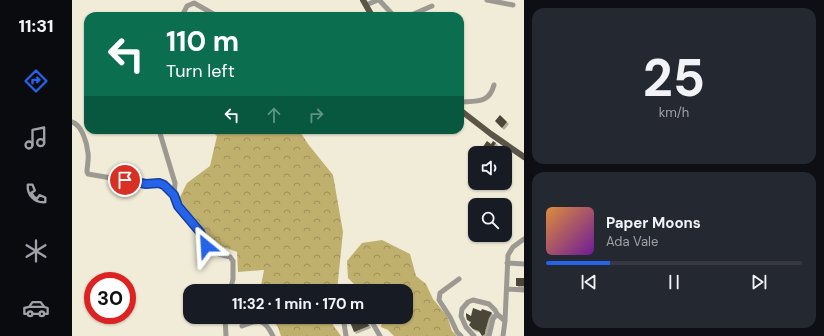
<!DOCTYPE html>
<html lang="en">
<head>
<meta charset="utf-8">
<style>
  :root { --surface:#171b24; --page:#242831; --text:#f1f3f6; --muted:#9ea1a6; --line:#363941; --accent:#2563eb }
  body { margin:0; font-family:"DM Sans",sans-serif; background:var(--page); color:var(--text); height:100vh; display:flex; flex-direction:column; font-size:15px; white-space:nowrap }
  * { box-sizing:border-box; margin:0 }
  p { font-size:13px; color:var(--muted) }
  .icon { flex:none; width:22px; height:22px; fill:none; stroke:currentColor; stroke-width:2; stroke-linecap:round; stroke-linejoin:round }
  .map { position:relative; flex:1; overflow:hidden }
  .drawer { display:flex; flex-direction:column; gap:8px; padding:8px; background:#0d0f14; width:300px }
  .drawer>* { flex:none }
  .top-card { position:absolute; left:12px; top:12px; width:380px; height:122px; border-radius:12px; box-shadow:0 1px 3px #0004; background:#0b6e4f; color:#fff; overflow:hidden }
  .tools { position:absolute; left:396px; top:146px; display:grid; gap:8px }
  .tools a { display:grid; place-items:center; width:44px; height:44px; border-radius:8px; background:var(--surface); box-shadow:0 1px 3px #0004; font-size:20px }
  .speed { position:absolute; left:12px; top:272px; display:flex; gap:8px; font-size:20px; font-weight:700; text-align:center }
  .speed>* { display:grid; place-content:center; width:52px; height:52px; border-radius:50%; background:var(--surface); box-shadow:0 1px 3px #0004; line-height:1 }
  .speed .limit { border:6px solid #d22; background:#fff; color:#111 }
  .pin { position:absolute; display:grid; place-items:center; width:34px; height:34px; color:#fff; margin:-17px; border:2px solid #fff; border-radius:50%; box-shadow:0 1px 4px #0007 }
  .me { position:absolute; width:44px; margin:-22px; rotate:333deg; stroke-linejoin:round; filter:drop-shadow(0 0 3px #0008) }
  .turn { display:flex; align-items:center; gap:14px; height:84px; padding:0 16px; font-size:18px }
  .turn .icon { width:52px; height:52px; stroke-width:2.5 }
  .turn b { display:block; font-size:28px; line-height:34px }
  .lanes { display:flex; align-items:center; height:38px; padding:0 16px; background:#0003; justify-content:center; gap:20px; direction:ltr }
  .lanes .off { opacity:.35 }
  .drawer .tile { flex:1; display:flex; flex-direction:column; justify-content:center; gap:6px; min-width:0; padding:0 14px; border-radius:12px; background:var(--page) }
  .drawer .dial { align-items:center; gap:0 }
  .dial b { font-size:52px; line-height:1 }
  .song { display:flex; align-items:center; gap:12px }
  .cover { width:48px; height:48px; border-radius:6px; background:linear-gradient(135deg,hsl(30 70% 55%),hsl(280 70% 35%)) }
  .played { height:4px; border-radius:2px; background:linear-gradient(90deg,var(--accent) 25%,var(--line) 25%) }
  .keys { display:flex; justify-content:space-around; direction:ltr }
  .trip { position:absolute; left:111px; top:284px; width:230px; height:40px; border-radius:12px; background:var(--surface); box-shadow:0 1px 3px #0004; font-weight:700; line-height:40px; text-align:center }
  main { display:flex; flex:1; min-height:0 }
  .tab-bar { display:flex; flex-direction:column; width:72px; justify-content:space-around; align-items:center; background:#090b0e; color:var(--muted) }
  .tab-bar .icon { width:28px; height:28px }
  .tab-bar .current { color:var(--accent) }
  .tab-bar b { font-size:18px; color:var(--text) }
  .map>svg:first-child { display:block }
  .forest { fill:url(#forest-crowns) }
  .building { fill:#4b4737; filter:url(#shadow) }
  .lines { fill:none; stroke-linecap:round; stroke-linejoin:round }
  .minor { stroke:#9b9991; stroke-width:5 }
  .major { stroke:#595648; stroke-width:6 }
  .route-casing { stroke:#184099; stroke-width:10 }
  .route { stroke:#2563eb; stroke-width:7 }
</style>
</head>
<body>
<main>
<nav class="tab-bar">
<b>11:31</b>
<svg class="icon current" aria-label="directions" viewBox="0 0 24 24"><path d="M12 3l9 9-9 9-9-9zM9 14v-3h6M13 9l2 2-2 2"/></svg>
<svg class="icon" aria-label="music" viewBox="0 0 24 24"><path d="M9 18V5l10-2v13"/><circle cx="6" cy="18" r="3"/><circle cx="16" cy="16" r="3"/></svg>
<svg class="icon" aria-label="phone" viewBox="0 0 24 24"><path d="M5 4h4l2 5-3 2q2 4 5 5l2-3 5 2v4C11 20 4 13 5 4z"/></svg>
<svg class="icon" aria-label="climate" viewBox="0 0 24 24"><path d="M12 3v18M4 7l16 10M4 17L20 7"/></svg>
<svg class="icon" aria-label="car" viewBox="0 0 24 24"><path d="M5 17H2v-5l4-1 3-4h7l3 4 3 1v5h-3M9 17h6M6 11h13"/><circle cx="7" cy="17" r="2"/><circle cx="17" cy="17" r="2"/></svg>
</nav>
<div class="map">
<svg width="452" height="336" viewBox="0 0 452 336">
  <defs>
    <pattern id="forest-crowns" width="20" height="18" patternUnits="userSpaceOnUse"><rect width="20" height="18" fill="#c0b06e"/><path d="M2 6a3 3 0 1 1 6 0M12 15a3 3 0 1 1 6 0" fill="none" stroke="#9c8f5a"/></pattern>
    <filter id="shadow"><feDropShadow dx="2" dy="2" stdDeviation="0" flood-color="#0004"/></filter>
  </defs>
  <rect width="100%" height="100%" fill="#f0ecd8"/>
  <path class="forest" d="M138 130H227L236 144 261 175 271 232 265 291H188L192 270 166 272 165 252 138 242 132 229 107 199 115 183 138 166 145 136Z
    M310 240 338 254 344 276 354 284 361 299 375 316 380 331 385 336H322L316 330 309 327 311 317H334V291H289L276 278 275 261 290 243Z
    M197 317H262L261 325 269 336H209L206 327Z"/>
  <path class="building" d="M428 115 435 122 430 128 423 121Z
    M415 141 419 144 421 141 424 143 422 146 425 150 423 153H416L410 148Z
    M444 278H452V286H444Z
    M401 308 409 311 410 309 419 312 420 313 417 318 413 332V334L410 336 407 331 401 329 397 325 399 322 395 320 394 316V313L399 316Z
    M278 317H285V319L293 317 297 326 282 332 278 322H280Z"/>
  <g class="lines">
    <path class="minor" d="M415 0 441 5
      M294 5 306 0 308 1 322 16
      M110 16 115 6 122 3 145 16
      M182 16H188
      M337 16 360 6
      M388 102C404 101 417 104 422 85
      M0 122C10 125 15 143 16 153 17 159 15 166 15 172L16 174 74 184H90L102 195
      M87 130 103 183 102 195 105 206 128 232 134 246 137 249 147 254 158 257 161 261V279L158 291
      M435 263 452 264
      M387 279 368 293 367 300 378 317 385 332 389 336
      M435 289 452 290
      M153 317 154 336
      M271 317 274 336
      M297 317 308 336
      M170 326C187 319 192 318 201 336
      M402 336 394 327 389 316 390 309 396 302 401 300 417 304 423 310 425 314 433 321
      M417 336 421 319 425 314
      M431 336 433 321 436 255 441 247 452 239"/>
    <path class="major" d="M291 0 300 16
      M388 110 419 134 452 157"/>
  </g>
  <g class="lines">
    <defs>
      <path id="route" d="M53 180 74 184 87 183 92 185 102 195 106 206 128 232 134 246"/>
    </defs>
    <use href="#route" class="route-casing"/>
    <use href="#route" class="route"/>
  </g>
</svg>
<div class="tools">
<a><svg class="icon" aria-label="sound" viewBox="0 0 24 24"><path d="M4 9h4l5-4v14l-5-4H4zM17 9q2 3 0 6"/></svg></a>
<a><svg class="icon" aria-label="search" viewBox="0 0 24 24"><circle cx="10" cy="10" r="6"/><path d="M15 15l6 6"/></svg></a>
</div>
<div class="speed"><div class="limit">30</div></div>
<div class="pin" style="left:53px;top:180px;background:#d93025"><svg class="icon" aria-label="arrive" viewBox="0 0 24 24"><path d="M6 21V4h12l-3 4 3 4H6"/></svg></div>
<svg class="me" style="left:134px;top:246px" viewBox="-20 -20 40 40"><path d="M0-17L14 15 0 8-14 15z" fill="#2563eb" stroke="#fff" stroke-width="4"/></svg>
<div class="trip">11:32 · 1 min · 170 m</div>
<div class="top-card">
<div class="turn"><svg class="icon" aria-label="left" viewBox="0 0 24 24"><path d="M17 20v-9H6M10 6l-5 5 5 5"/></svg><div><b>110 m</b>Turn left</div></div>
<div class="lanes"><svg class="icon" aria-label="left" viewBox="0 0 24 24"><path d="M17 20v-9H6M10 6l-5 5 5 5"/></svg><svg class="icon off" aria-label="ahead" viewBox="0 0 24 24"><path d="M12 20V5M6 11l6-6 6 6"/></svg><svg class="icon off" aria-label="right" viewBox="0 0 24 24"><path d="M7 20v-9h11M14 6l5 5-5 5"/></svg></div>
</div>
</div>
<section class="drawer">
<div class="tile dial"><b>25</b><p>km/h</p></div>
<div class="tile">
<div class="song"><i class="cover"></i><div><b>Paper Moons</b><p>Ada Vale</p></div></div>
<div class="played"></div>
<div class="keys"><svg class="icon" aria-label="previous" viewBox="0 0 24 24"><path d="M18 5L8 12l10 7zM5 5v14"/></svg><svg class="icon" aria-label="pause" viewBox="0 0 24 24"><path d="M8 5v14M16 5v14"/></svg><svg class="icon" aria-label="next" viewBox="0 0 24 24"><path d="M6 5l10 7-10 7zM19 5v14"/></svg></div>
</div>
</section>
</main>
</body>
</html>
